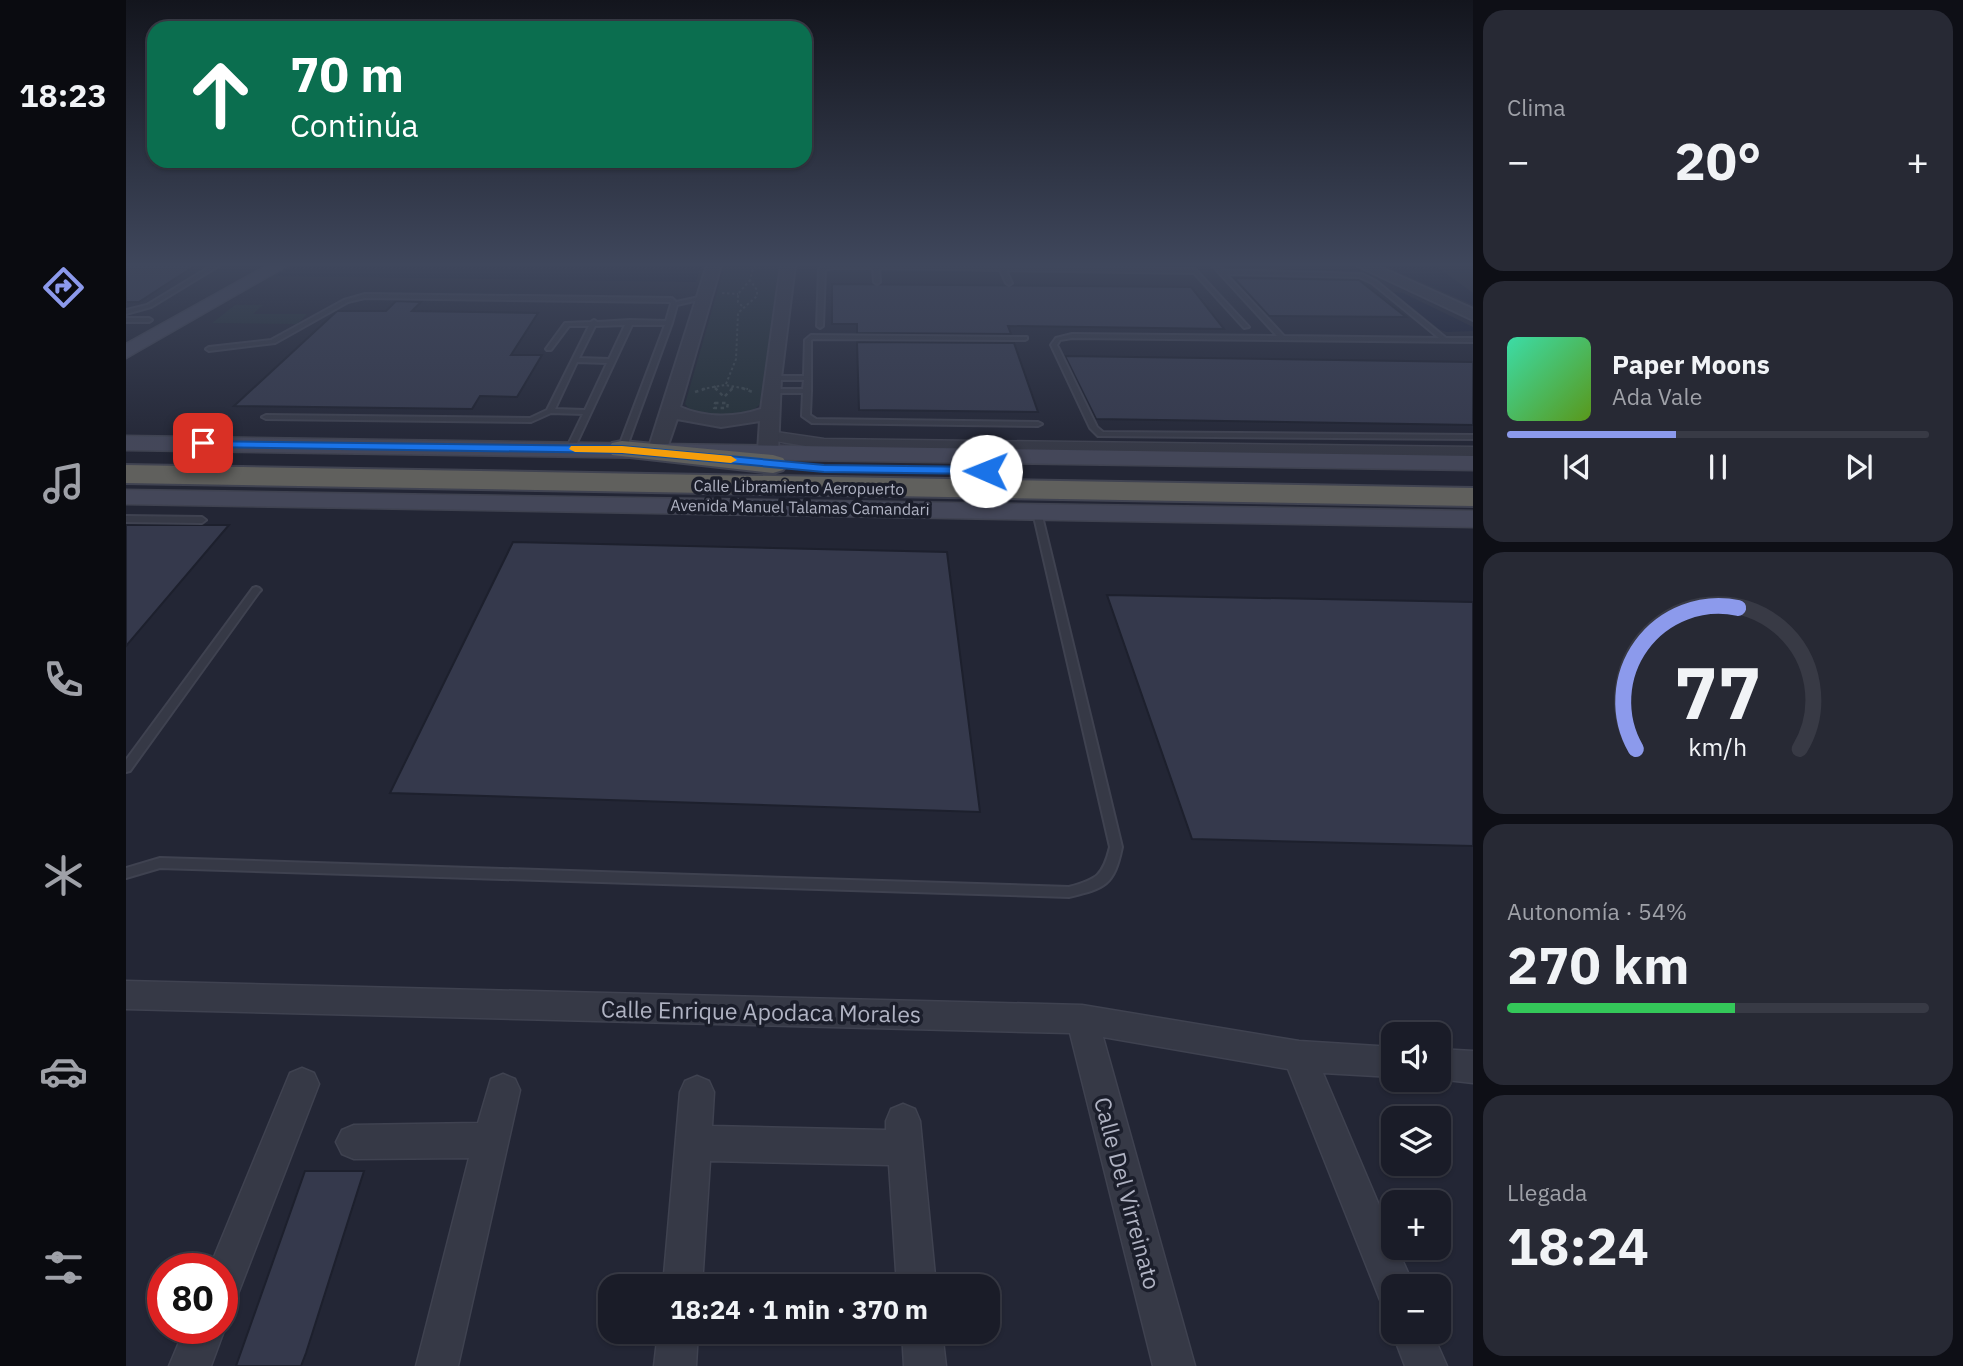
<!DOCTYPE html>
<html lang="es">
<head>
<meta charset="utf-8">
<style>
  :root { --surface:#1a1c28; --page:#272934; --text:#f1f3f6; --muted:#9fa1a8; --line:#383a45; --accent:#8c9aec }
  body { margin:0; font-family:"IBM Plex Sans",sans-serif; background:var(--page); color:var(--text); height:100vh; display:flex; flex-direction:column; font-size:26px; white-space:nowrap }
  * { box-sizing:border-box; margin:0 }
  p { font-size:23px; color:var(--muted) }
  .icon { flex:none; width:38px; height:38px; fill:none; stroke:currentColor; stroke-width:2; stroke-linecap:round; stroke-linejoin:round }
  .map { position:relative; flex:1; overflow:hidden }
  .side { display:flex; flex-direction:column; gap:10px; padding:10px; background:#0e0f16; width:490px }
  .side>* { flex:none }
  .hud { position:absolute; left:21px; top:21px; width:665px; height:147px; border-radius:21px; box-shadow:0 2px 5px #0004,0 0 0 2px var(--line); background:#0b6e4f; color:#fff; overflow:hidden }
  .fabs { position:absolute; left:1255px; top:1022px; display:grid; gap:14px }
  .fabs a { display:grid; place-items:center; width:70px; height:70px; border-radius:14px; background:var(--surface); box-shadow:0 2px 5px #0004,0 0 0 2px var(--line); font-size:35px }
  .speed { position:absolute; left:21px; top:1253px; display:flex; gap:14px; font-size:35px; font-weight:700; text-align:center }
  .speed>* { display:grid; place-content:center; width:91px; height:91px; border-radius:50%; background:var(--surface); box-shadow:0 2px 5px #0004,0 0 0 2px var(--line); line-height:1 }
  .speed .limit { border:10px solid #d22; background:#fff; color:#111 }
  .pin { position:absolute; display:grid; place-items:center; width:60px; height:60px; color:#fff; margin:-30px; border-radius:14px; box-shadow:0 4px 10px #0006 }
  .me { position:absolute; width:77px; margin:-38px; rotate:271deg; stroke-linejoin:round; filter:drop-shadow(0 0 5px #0008) }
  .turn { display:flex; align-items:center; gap:24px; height:147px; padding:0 28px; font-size:32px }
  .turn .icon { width:91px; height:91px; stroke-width:2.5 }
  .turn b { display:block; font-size:49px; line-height:60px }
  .big { font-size:52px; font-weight:700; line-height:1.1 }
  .side .card { flex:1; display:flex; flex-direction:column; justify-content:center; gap:10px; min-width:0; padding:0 24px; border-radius:21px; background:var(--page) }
  .side .dial { align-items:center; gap:0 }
  .dial svg { height:182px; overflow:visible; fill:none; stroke:var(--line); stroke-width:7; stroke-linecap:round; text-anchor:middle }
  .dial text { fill:var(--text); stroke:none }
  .song { display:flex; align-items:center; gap:21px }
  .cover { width:84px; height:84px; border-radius:10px; background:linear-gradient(135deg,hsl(160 70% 55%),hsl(90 70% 35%)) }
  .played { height:7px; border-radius:4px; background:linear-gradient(90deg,var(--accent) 40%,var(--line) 40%) }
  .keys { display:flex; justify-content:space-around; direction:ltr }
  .heat { display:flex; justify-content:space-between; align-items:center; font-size:38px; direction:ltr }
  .charge { height:10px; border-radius:5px; background:linear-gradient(90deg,#34c759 54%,var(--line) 0) }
  .trip { position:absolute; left:472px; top:1274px; width:402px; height:70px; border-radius:21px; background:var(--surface); box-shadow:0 2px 5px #0004,0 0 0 2px var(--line); font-weight:700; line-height:70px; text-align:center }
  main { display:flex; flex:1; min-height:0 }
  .tabs { display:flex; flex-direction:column; width:126px; justify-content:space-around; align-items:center; background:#0a0b10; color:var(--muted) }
  .tabs .icon { width:49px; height:49px }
  .tabs .active { color:var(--accent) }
  .tabs b { font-size:32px; color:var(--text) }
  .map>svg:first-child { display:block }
  .green { fill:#243037 }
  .water { fill:#171c32 }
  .building { fill:#35394c; stroke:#1d202d; stroke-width:2 }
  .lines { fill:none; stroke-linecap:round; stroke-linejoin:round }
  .service-casing { stroke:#3f4250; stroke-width:4 }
  .minor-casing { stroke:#3f4250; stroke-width:3 }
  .tertiary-casing { stroke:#3f4250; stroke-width:4 }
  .secondary-casing { stroke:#3f4250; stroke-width:3 }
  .trunk-casing { stroke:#404351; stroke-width:4 }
  .path-far1 { stroke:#3d494f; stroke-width:2; stroke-dasharray:2.5 2.5; stroke-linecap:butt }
  .path { stroke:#3d494f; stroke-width:2.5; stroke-dasharray:3.5 3.5; stroke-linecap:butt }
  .service { fill:#363946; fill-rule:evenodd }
  .minor { fill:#363946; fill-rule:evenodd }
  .tertiary { fill:#363946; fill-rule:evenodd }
  .secondary { fill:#444759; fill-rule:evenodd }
  .trunk { fill:#60605d; fill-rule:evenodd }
  .route { fill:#1a73e8; stroke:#114b97; stroke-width:2 }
  .slow { fill:#f59e0b }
  .labels { text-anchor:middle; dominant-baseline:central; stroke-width:7; stroke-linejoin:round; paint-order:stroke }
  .far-street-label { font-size:16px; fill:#b0b3c3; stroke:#1b1e2b }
  .near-street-label { font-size:23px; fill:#b0b3c3; stroke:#1b1e2b }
</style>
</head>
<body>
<main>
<nav class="tabs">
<b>18:23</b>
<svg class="icon active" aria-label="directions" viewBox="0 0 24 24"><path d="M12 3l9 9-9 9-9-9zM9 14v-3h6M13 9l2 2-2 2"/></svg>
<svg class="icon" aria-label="music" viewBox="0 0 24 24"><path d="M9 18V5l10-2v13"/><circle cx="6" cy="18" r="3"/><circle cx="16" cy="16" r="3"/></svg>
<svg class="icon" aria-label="phone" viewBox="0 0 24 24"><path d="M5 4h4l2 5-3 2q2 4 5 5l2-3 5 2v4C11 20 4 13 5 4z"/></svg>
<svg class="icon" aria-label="climate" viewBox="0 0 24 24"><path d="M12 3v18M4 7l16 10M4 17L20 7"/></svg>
<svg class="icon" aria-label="car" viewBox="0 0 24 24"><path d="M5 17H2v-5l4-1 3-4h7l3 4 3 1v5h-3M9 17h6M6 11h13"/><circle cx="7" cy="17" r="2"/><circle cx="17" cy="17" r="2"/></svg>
<svg class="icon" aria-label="filters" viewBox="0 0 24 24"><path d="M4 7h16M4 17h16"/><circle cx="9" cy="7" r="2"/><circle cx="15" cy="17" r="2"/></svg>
</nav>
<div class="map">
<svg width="1347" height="1366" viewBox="0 0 1347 1366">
  <rect width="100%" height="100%" fill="#232635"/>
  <path class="green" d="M599 265H653L635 403C620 422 573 423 559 404Z
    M109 305H137L127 314H181L171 324 86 323Z"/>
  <path class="water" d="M170 265H574L575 266 570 282 149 276Z
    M1256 265H1308L1347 293V305Z
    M1267 292 1277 293 1347 327V331L1320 332 1313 329Z"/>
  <path class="building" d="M0 265H70L13 302H0Z
    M1108 278 1233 280 1280 317 1143 316Z
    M706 284 1065 287 1098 329 882 326 885 334 731 333V324H706Z
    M270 301 295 302 286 311 412 313 385 355H416L391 397 354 396 346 409 108 406 211 311H260Z
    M731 342 888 343 912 412 733 410Z
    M939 356 1347 362V425L970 419Z
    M0 525H103L0 646Z
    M387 542 821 552 854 812 264 793Z
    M981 595 1347 602V846L1066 839Z
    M179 1171H238L180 1353 175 1366H110Z"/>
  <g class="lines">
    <defs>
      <path id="service" d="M87 265H94L25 307 0 314V310L21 305Z
        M704 265 1069 269 1123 327 1118 328 1068 273 880 270 886 283 883 285 880 283 874 270 753 268 754 282 751 284 748 282 747 268H706L699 270 697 326 694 328 691 326 693 269Z
        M1086 265H1092L1097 270 1236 274 1250 281 1320 338H1347V342L946 338 934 340 931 345 971 427 977 432 1347 435V439L972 436 964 428 925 345 930 338 946 334 1151 336ZM1100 274 1233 277 1246 283 1313 338 1158 336Z
        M239 294 546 298 550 302 578 296 581 298 551 305 546 323 500 449 496 451 492 449 539 325H506L448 449 444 451 440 449 457 414 425 413 405 422 140 419 136 417 140 415 404 418 421 410 463 326H443L425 350H421L420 349 439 323 465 322 468 320 471 322 504 320 540 321 545 304 544 302 239 298 222 302 149 343 83 351 80 349 83 347 145 340 218 300ZM499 325 483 359 453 358 469 326ZM451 362 481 363 459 410 429 409Z
        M0 318H23L26 320 23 322H0Z
        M685 335 901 337V339L899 340 687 339 685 340V391L684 415 690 419 912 422 916 424 912 426 686 423 676 416 677 393H647L644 391 647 389H677L678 380H646L643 378 646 376H678L679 340Z
        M911 509 915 512 996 847C988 886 979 888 943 897L34 868 0 878V868L34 858 943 887C971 879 977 876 984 847L907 512Z
        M0 516 76 517 80 520 76 523 0 522Z
        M130 587 133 588 135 590 133 592 4 771 0 772V760L127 588Z"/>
      <path id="minor" d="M643 431 698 439 1347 447V457L698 449 637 439 635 436Z
        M0 981 956 1005 1173 1041 1267 1047V1077L1197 1073 1267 1238V1248H1271L1288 1286H1267V1305L1254 1300 1162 1069 977 1037 1069 1366H1027L944 1033 0 1009Z
        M1312 1049 1347 1051V1083L1312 1079Z
        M176 1068 188 1073 193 1084 110 1299 96 1304V1269H83L164 1073Z
        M377 1074 389 1079 394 1090 332 1366H290L343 1158 228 1159 216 1154 210 1142 216 1130 228 1125 352 1123 365 1079Z
        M571 1076 583 1081 588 1092 586 1126 760 1130V1121L765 1109 777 1104 789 1109 794 1121 810 1286H771L763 1165 584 1161 576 1286H537L554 1092 559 1081Z
        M96 1321 99 1328 85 1366H43L59 1328H96Z
        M1267 1329V1332H1306L1321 1366H1279L1266 1332Z
        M532 1332H572L570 1366H528Z
        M776 1332H816L820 1366H778Z"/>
      <path id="tertiary" d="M581 265H595L554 407C580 418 609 418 635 409L655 265H669L655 378 652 451 649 455H635L632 451 634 421 595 427 551 419 539 454H525L522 450Z
        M1230 265H1249L1347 309V320Z"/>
      <path id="secondary" d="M142 265H162L0 358V344Z
        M0 436 1347 456V470L0 450Z
        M0 490 1347 511V527L0 504Z"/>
      <path id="trunk" d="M496 441 647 455 657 458 661 464 657 470 647 473 486 455 482 449 486 443Z
        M0 465 1347 488V506L0 483Z"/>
    </defs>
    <use href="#service" class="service-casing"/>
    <use href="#minor" class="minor-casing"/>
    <use href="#tertiary" class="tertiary-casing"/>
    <use href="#secondary" class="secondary-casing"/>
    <use href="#trunk" class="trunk-casing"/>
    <path class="path-far1" d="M596 293 612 294
      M616 306 612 302V294L624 280
      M600 384 610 359 612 313 631 296V290L624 280 628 265
      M588 386 591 389
      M576 389 599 385 622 389
      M605 389 608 386"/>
    <path class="path" d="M589 388 598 397 607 388
      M616 388 629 393
      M569 392 582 388
      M589 403H602L601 408H588Z"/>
    <use href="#service" class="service"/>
    <use href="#minor" class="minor"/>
    <use href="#tertiary" class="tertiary"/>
    <use href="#secondary" class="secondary"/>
    <use href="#trunk" class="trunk"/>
  </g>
  <linearGradient id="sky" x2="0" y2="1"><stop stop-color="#13151d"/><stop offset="0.58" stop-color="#3f475c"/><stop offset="1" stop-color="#3f475c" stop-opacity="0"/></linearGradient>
  <rect width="1347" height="456" fill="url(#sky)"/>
  <path class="route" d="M73 441 496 446 698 465 860 467 866 471 860 474 698 472 496 453 77 447 73 446Z"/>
  <path class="slow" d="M445 446H496L605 456 611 460 605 463 496 453 449 452 443 449Z"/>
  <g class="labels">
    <g class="far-street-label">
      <text transform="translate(673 487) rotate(1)">Calle Libramiento Aeropuerto</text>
      <text transform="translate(674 507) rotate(1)">Avenida Manuel Talamas Camandari</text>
    </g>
    <g class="near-street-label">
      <text transform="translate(635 1011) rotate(1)">Calle Enrique Apodaca Morales</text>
      <text transform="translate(1002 1193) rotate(75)">Calle Del Virreinato</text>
    </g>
  </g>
</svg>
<div class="fabs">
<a><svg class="icon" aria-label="sound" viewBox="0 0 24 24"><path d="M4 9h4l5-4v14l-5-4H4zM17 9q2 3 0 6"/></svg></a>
<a><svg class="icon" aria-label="layers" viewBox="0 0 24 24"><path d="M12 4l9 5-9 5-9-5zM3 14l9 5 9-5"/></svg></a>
<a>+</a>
<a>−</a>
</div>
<div class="speed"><div class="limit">80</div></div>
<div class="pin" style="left:77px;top:443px;background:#d93025"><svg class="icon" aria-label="arrive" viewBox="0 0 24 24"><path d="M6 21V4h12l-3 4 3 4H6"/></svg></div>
<svg class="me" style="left:860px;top:471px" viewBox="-20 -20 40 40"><circle r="19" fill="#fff"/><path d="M0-13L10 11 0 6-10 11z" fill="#1a73e8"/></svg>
<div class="trip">18:24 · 1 min · 370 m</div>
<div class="hud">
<div class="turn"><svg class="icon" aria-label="ahead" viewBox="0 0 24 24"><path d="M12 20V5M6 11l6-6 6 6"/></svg><div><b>70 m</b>Continúa</div></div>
</div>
</div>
<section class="side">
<div class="card"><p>Clima</p>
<div class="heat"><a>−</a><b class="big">20°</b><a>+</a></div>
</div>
<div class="card">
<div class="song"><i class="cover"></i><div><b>Paper Moons</b><p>Ada Vale</p></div></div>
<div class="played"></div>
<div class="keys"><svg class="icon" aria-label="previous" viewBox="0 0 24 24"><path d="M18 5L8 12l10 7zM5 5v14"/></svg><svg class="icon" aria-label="pause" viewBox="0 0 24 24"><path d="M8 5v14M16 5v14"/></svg><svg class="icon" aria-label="next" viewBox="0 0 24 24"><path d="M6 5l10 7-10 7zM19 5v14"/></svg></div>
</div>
<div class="card dial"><svg viewBox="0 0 100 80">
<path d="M14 69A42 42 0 1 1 86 69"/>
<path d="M14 69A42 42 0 0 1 59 7" stroke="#8c9aec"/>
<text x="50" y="56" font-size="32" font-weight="700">77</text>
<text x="50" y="72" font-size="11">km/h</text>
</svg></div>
<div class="card"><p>Autonomía · 54%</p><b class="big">270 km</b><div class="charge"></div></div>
<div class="card"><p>Llegada</p><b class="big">18:24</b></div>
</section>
</main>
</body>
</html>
